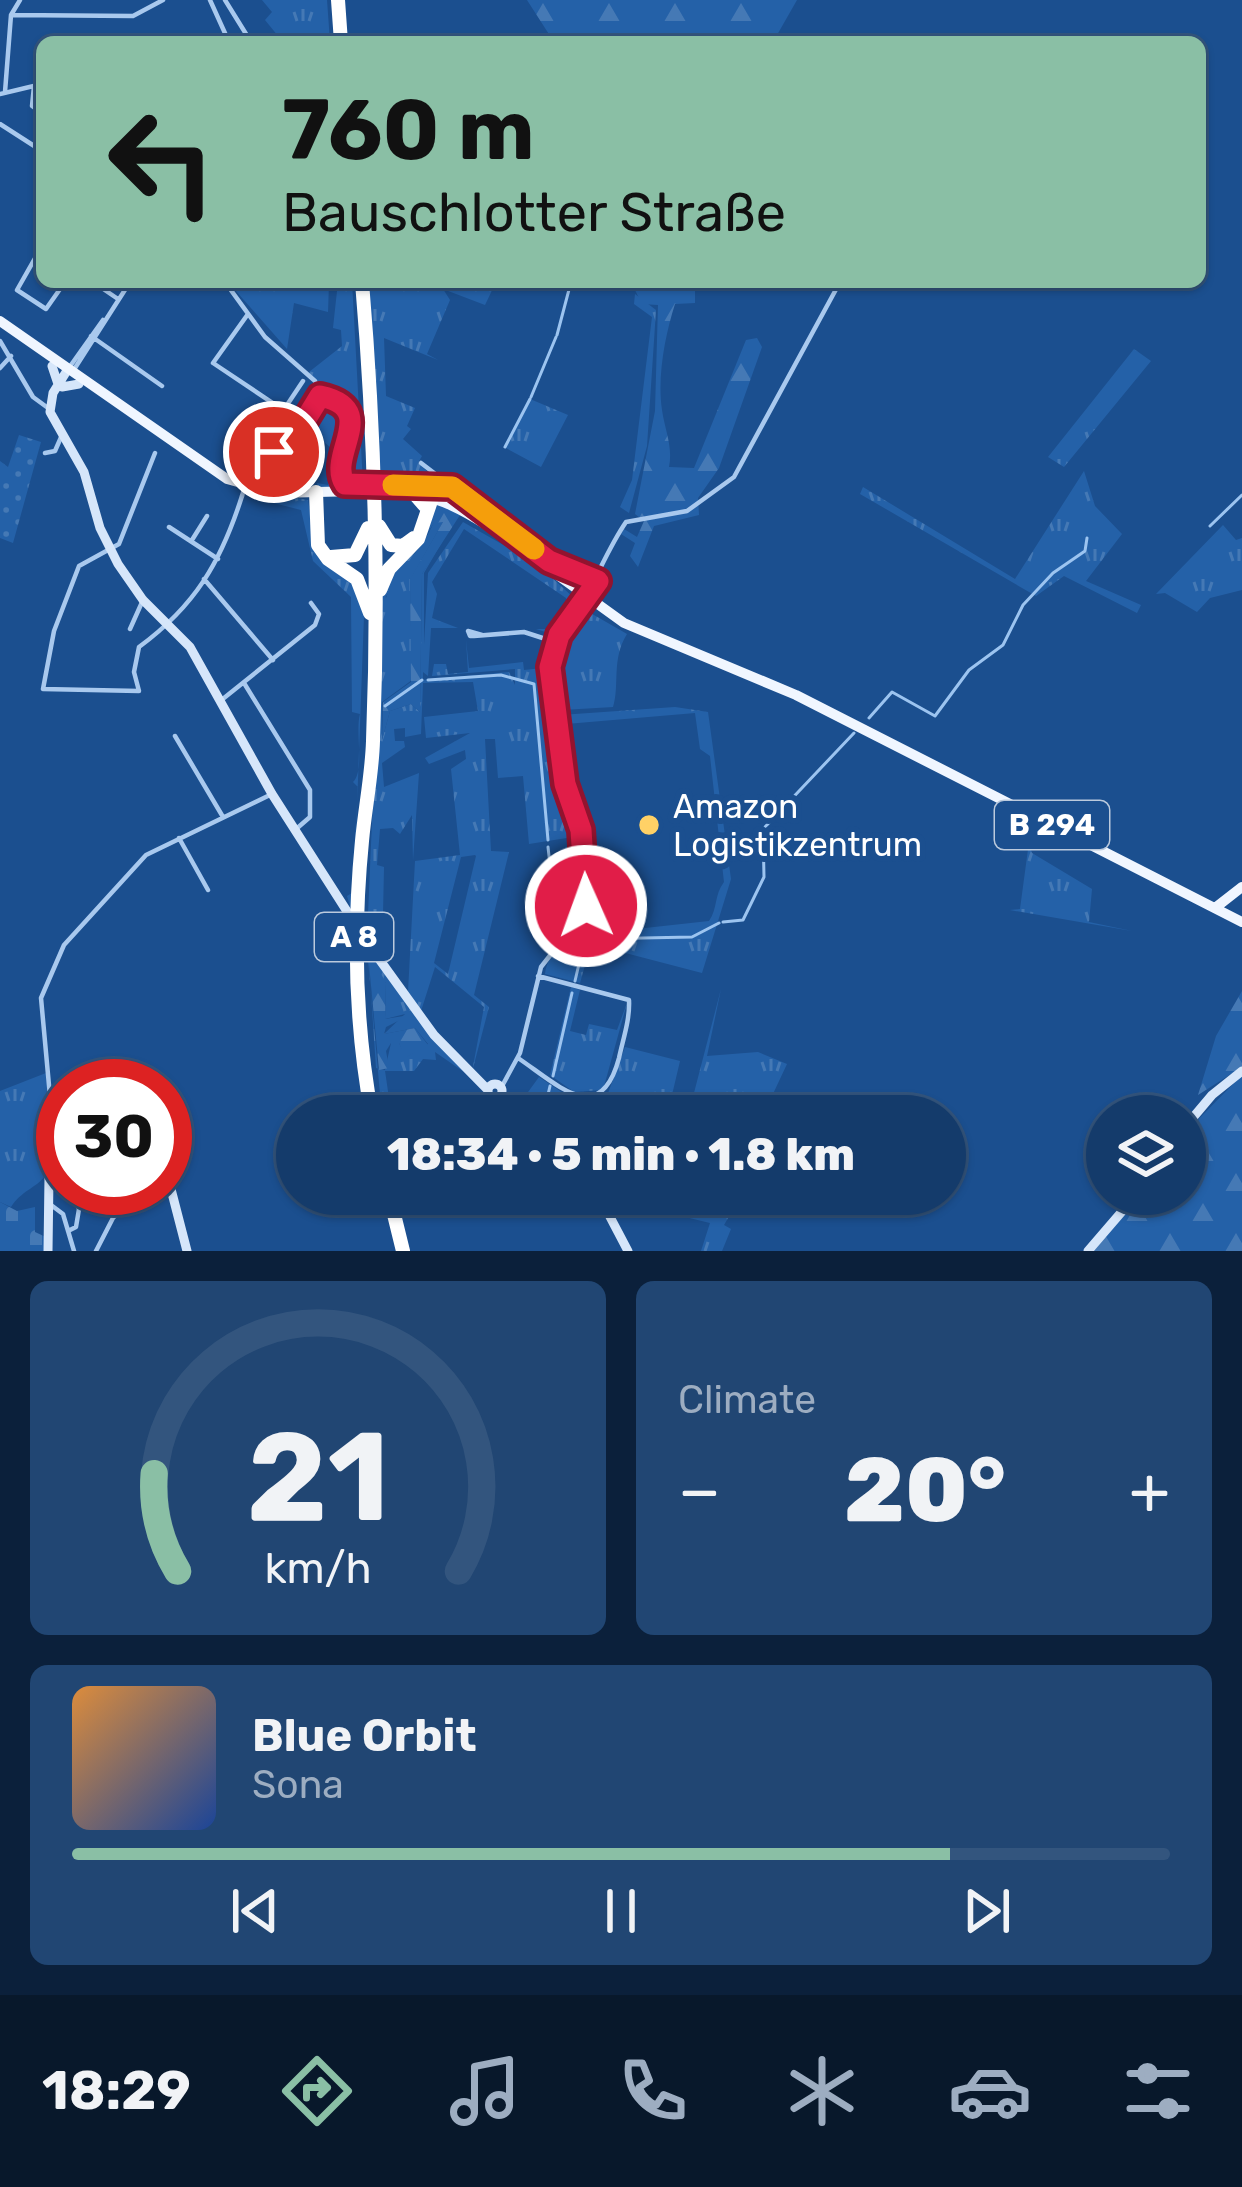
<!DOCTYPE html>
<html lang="en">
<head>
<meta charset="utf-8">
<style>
  :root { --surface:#143b6b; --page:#214673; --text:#f1f3f6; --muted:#9dadc1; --line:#33557e; --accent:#8abfa5 }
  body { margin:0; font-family:Rubik,sans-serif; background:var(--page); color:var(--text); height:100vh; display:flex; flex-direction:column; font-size:45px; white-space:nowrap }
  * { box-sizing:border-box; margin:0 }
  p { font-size:39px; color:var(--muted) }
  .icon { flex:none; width:66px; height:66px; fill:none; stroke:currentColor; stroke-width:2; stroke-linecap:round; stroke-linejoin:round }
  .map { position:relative; height:1251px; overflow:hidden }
  .sheet { display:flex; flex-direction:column; gap:30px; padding:30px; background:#0b203b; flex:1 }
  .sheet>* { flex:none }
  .top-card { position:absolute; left:36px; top:36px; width:1170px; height:252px; border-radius:18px; box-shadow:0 3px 9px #0004,0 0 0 3px var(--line); background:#8abfa5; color:#111; overflow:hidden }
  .buttons { position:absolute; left:1086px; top:1095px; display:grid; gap:24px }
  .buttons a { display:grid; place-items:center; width:120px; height:120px; border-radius:50%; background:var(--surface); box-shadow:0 3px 9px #0004,0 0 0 3px var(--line); font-size:60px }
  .speed { position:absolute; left:36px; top:1059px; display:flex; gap:24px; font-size:60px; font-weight:700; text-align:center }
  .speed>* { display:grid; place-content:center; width:156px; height:156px; border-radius:50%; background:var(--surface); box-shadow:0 3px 9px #0004,0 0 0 3px var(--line); line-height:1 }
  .speed .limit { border:18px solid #d22; background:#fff; color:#111 }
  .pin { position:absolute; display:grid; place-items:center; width:102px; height:102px; color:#fff; margin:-51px; border:6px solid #fff; border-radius:50%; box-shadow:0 3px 12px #0007 }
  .me { position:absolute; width:132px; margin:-66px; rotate:358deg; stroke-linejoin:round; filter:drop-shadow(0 0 9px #0008) }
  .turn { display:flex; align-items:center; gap:42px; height:252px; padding:0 48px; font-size:54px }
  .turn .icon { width:156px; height:156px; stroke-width:2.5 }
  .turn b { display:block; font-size:84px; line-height:102px }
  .big { font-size:90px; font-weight:800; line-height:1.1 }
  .sheet .tile { flex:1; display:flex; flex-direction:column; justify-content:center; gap:18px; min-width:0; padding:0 42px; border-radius:18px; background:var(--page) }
  .sheet .dial { align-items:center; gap:0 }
  .dial svg { height:312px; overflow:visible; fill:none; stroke:var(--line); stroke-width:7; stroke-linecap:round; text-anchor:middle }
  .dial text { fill:var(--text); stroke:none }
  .song { display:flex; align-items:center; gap:36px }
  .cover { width:144px; height:144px; border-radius:18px; background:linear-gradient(135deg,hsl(30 70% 55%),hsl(220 70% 35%)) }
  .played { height:12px; border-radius:6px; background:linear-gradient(90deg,var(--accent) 80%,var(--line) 80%) }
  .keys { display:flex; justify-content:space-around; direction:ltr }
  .heat { display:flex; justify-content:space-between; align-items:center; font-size:66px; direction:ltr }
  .sheet .tiles { flex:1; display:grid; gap:30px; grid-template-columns:1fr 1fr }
  .tile:last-child { grid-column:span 2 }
  .trip { position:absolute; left:276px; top:1095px; width:690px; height:120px; border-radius:60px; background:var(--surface); box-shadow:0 3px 9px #0004,0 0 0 3px var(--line); font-weight:800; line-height:120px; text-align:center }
  .tab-bar { display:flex; height:192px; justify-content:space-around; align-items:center; background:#08182b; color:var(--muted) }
  .tab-bar .icon { width:84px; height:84px }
  .tab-bar .active { color:var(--accent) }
  .tab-bar b { font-size:54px; color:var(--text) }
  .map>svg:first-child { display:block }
  .grass { fill:url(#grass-tufts); fill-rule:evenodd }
  .forest { fill:url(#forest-firs) }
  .cemetery { fill:url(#cemetery-stones) }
  .garden { fill:url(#garden-dots) }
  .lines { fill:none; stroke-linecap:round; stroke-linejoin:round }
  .stream { stroke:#9cc4f0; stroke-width:3 }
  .street { stroke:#a9c9ee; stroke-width:4.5 }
  .secondary { stroke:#d6e6fa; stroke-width:9 }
  .primary { stroke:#f0f6ff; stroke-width:10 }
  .highway { stroke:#fff; stroke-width:14 }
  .street-bridge { stroke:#a9c9ee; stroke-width:4.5 }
  .secondary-bridge { stroke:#d6e6fa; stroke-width:9 }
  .primary-bridge { stroke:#f0f6ff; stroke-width:10 }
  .route-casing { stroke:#92132f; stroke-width:30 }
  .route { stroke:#e11d48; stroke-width:21 }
  .slow { stroke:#f59e0b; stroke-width:21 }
  .poi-dot { fill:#ffd166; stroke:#1b4f8f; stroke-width:4.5 }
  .labels { text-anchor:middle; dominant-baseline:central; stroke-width:12; stroke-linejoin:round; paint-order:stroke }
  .shield { fill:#1b4f8f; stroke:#bbcadd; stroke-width:3 }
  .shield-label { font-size:30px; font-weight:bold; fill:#fff }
  .poi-label { font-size:33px; fill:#fff; stroke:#1b4f8f; text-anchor:start }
</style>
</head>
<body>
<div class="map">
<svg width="1242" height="1251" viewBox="0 0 1242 1251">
  <defs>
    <pattern id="grass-tufts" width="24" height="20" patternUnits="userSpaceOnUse" patternTransform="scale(3)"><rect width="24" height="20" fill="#2461a8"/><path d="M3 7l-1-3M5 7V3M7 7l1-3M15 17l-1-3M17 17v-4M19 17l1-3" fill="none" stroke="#4579b5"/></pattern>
    <pattern id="forest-firs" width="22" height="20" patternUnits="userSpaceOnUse" patternTransform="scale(3)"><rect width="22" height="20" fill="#2461a8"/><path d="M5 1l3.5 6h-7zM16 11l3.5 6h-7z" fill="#4579b5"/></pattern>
    <pattern id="cemetery-stones" width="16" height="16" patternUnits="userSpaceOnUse" patternTransform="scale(3)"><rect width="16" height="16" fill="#2461a8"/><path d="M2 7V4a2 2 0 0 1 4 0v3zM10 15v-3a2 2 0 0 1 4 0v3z" fill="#4579b5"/></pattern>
    <pattern id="garden-dots" width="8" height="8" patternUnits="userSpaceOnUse" patternTransform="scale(3)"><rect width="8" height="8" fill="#2461a8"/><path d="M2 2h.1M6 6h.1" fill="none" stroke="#4579b5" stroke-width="1.8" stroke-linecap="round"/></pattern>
  </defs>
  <rect width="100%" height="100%" fill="#1b4f8f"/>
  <path class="grass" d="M262 0H327L330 42H283L265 20 272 12Z
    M228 282H329L328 312 294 303 287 349Z
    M338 282H352L363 484H349L342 475 352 431 348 411 321 393 309 372 342 346 341 330 333 328Z
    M366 282H496L485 305 443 289 450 300 427 354 438 360 384 338 386 396 415 408 407 426 411 429 403 439 422 456 418 463 443 486 416 477 414 483H378Z
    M635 294 656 310 647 446 629 513 620 507 632 480 652 317 634 304Z
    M1134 349 1151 361 1064 467 1048 457Z
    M322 398C359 412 345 443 338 475L348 487 318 488 317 483 328 485 340 456 323 441 307 464 311 488 286 491 257 483 251 474 288 484 320 438 304 427Z
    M530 399 568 415 541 467 504 447Z
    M1084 471 1095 506 1122 534 1086 581 1141 605 1137 613 1064 576 1036 596 860 494 863 487 1015 579Z
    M247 488 308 500 314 539 351 574 364 615 353 916 347 896 352 893 358 787 353 782C365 771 355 731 360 714L352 712 351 597 313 561 301 510 254 498Z
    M439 500 459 510 434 504 420 542 391 572 384 593 386 598C397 568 420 554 434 522H443L410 580 412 680 382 702V740L390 711 411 704 420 712 422 574 460 511 424 573V645L428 573 463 522 537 564 574 598 571 613 555 635 536 629H554L569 607 566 598 464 529 432 582 437 594 432 618 458 628H431L428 676 423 672V680L509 672 515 685V669L432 676 434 664H446L448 674 468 672 466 640 469 668 523 662 524 670 543 668 562 792 579 836 529 844 523 776 498 778 495 739H485L491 851 509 852 474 995 489 1007 472 1072 484 1007 435 967 421 1011 432 1031 367 938 382 590 389 571 417 544 432 503ZM473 682 478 711 424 717 426 738 470 733 425 758 429 764 465 750 466 759 451 769 460 855 415 861 408 992 382 959 384 867 377 865 380 829 393 828 400 834 412 815 413 860 419 773 384 787 382 763 405 747 404 741H395L394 729 405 728V737L421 734 423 683ZM475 855 476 856 448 974 434 963 461 857Z
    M1223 525 1236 540 1242 538V590L1210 598 1197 612 1165 593 1156 594Z
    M587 611 627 634C611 659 620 686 613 707L562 710 558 653Z
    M675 707 708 712 731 879 702 973 591 944 580 983 545 974C549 946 576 925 600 933L709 921C718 908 714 895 724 882L710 756 700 749 695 713 566 724 561 715Z
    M1029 842 1032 853 1092 889 1089 922 1132 931 1010 910 1020 909Z
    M367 948 464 1072 435 1052 436 1060 423 1059 414 1071H385L390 1105 412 1112 411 1116H382ZM369 964 386 983 385 1019 405 1014 384 1034 415 1028 428 1044 406 1057 399 1043H391L385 1070 376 1068Z
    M571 987 580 990 570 1031 586 1035 589 1024 617 1030 627 1003 603 1090 574 1092 550 1075Z
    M721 989 707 1056 758 1052 787 1064 764 1113 768 1116 743 1105 736 1116H688Z
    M625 1047 680 1061 667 1116H538L540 1111 523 1099 539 1077 572 1099 607 1096Z
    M46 1073C48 1103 64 1152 45 1176 36 1188 21 1191 11 1207L0 1202V1091Z
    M682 1194H742L724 1225 731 1229 722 1251H701L710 1223 669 1213Z"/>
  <path class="forest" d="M527 0H797L773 42H554Z
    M631 282H695V303L675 304C665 335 657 377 662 410 665 431 673 446 669 467L694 468 746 340 757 338 762 347 719 468 698 498 699 515 654 526 638 567 630 556 635 543 621 534 624 529 637 537 644 521 635 514 655 411 658 305 642 304Z
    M439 502 460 515 422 574 420 712 411 704 390 711 382 740 383 702 411 682 410 579 443 522 434 523 385 598 386 584Z
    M375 963 386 983 385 1019 410 1015 386 1027 384 1034 415 1028 428 1045 405 1058 399 1043H391L386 1051 389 1068 379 1070 369 964Z
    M1242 991V1067L1198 1095 1216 1036Z
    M1242 1075V1251H1092L1142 1194H1185V1133Z"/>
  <path class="cemetery" d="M0 1202 17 1211 35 1207V1232L48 1238V1251H0Z"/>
  <path class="garden" d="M19 435 41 442 13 543 0 538V461L8 467Z"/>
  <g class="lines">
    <path class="stream" d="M557 335 571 282
      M531 397 556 337
      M505 447 530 399
      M1210 526 1242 495
      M428 680 501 675 534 684 548 840
      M385 706 422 680
      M869 718 892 692 935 716 969 670 1003 645 1023 605 1053 573 1085 551 1087 538
      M765 827 854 733
      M548 847 552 883
      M553 888 555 906
      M555 911 566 928
      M723 922 743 920 764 877 763 830
      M572 933 588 939
      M593 939 692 937 719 923
      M575 981 585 938
      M553 1076 572 993
      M543 1116 550 1086"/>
    <path class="street" d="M210 0 229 42
      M225 0 251 42
      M11 15 133 16 163 0
      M34 86 32 106 42 113
      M5 92 11 15 20 0
      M0 94 42 84
      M0 124 42 151
      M42 246 17 290 46 309 65 282
      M93 282 118 299
      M225 282 265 337 315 381 320 396
      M248 314 213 363 304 424
      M91 336 162 386
      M0 341 33 397 48 408
      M71 365 103 320
      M0 368 11 356
      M75 368 130 282
      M320 396C365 406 344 443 339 475L346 485 356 486
      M283 411 303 381
      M248 432 275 452
      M45 453 55 451 62 435
      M155 453 119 544 79 566 54 631 43 689 139 691 134 672 139 647C195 606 221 562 242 496
      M421 463 549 561 598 582
      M248 475 260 459 290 445 320 396
      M383 485 449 487
      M169 527 218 559
      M192 540 207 516
      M204 579 273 660
      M569 617 594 583
      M564 628C592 595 602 557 626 522L687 511 734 477 840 282
      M565 628C540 662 554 752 566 793 577 828 598 874 583 911
      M130 629 143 600
      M482 635 468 631 470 636H474L524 632 555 642
      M244 683 310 790V817L295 830
      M219 702 315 625 319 614 311 603
      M175 736 223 817
      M179 838 208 890
      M572 919a8 8 0 1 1 16 0a8 8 0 1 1-16 0Z
      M518 1058C558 1085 600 1129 619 1058 623 1039 630 1020 629 1000L538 976
      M501 1088 520 1053 541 967 574 925
      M61 1143 53 1129 41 998 64 945 146 855 272 794
      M51 1205 63 1214 74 1251
      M76 1205 88 1200
      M68 1231 76 1227 79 1209 69 1188
      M96 1251 113 1218 141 1188"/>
    <path class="secondary" d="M52 366 58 384
      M68 369 53 393 50 412 84 472 100 528 118 564 143 600 190 647 272 794 350 916
      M62 387 79 384
      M369 945 434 1035 488 1090
      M488 1091a7 7 0 1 1 14 0a7 7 0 1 1-14 0Z
      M499 1097 530 1116
      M1185 1127 1212 1095 1242 1071
      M165 1166 187 1251
      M598 1194 628 1251
      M48 1251 49 1177 63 1143
      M1088 1251 1137 1194"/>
    <path class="primary" d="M0 321 227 479 278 493 358 491
      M374 490C443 488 482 522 536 559
      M534 558 624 623 796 695 1242 922
      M1215 908 1242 887"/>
    <path class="highway" d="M338 0 341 42
      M362 282C375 435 379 588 373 741 372 775 365 808 362 841 353 933 355 1025 372 1116
      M411 490 425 506
      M316 492 318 545 328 559 357 579 370 613
      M379 526 391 545 403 546 414 538
      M331 557 355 555 368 528
      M380 590 389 569 418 539 433 495
      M389 1194 403 1251"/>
    <path class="street-bridge" d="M242 496 248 475"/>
    <path class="secondary-bridge" d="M350 916 369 945"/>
    <path class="primary-bridge" d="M358 491 374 490"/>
  </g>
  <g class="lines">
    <defs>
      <path id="route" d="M274 452 290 445 320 396C382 409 326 455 345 484L452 487 549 561 598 581 559 635 550 667 565 784 581 830 586 906"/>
    </defs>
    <use href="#route" class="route-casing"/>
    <use href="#route" class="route"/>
    <path class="slow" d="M393 485 452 487 534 549"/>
  </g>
  <circle class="poi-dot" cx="649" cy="825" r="12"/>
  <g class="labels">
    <g class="shield">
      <rect x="995" y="801" width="114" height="48" rx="9"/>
      <rect x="315" y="913" width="78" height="48" rx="9"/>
    </g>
    <g class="shield-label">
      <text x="1052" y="825">B 294</text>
      <text x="354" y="937">A 8</text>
    </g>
    <g class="poi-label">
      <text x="673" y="806">Amazon<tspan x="673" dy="38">Logistikzentrum</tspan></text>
    </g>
  </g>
</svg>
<div class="buttons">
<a><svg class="icon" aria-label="layers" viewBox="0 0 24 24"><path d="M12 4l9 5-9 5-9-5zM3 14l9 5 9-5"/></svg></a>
</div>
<div class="speed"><div class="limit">30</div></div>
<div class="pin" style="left:274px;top:452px;background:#d93025"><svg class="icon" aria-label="arrive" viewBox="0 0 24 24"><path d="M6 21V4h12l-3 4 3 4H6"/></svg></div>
<svg class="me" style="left:586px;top:906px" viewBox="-20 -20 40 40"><circle r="17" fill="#e11d48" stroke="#fff" stroke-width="3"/><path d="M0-11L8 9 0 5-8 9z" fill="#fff"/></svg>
<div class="trip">18:34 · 5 min · 1.8 km</div>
<div class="top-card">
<div class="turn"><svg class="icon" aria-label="left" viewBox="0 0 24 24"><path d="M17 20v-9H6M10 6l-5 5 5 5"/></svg><div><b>760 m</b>Bauschlotter Straße</div></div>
</div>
</div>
<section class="sheet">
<div class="tiles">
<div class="tile dial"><svg viewBox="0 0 100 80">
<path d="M14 69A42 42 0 1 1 86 69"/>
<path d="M14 69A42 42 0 0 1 8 44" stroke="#8abfa5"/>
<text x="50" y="56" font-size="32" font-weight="700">21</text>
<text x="50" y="72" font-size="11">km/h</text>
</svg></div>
<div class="tile"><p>Climate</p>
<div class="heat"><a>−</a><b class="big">20°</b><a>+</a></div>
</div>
<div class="tile">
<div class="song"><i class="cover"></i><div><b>Blue Orbit</b><p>Sona</p></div></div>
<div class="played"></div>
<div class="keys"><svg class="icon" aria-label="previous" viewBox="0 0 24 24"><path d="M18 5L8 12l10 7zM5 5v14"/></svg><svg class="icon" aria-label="pause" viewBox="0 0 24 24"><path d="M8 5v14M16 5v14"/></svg><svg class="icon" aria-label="next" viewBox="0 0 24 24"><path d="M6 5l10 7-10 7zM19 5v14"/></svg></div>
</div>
</div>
</section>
<nav class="tab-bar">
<b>18:29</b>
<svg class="icon active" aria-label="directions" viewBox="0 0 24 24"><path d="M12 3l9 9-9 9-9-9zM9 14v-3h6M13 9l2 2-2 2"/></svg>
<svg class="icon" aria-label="music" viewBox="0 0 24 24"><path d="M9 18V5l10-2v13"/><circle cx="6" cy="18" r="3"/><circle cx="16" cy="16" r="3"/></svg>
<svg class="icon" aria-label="phone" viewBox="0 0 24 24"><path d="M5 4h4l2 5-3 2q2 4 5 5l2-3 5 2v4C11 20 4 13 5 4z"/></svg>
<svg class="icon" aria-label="climate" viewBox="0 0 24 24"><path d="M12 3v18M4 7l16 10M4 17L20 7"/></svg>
<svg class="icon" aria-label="car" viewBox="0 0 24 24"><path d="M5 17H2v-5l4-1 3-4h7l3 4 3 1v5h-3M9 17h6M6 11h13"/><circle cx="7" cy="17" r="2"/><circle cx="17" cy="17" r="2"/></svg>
<svg class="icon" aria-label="filters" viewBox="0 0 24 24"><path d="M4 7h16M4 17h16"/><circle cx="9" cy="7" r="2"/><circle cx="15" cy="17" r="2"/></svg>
</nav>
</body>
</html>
